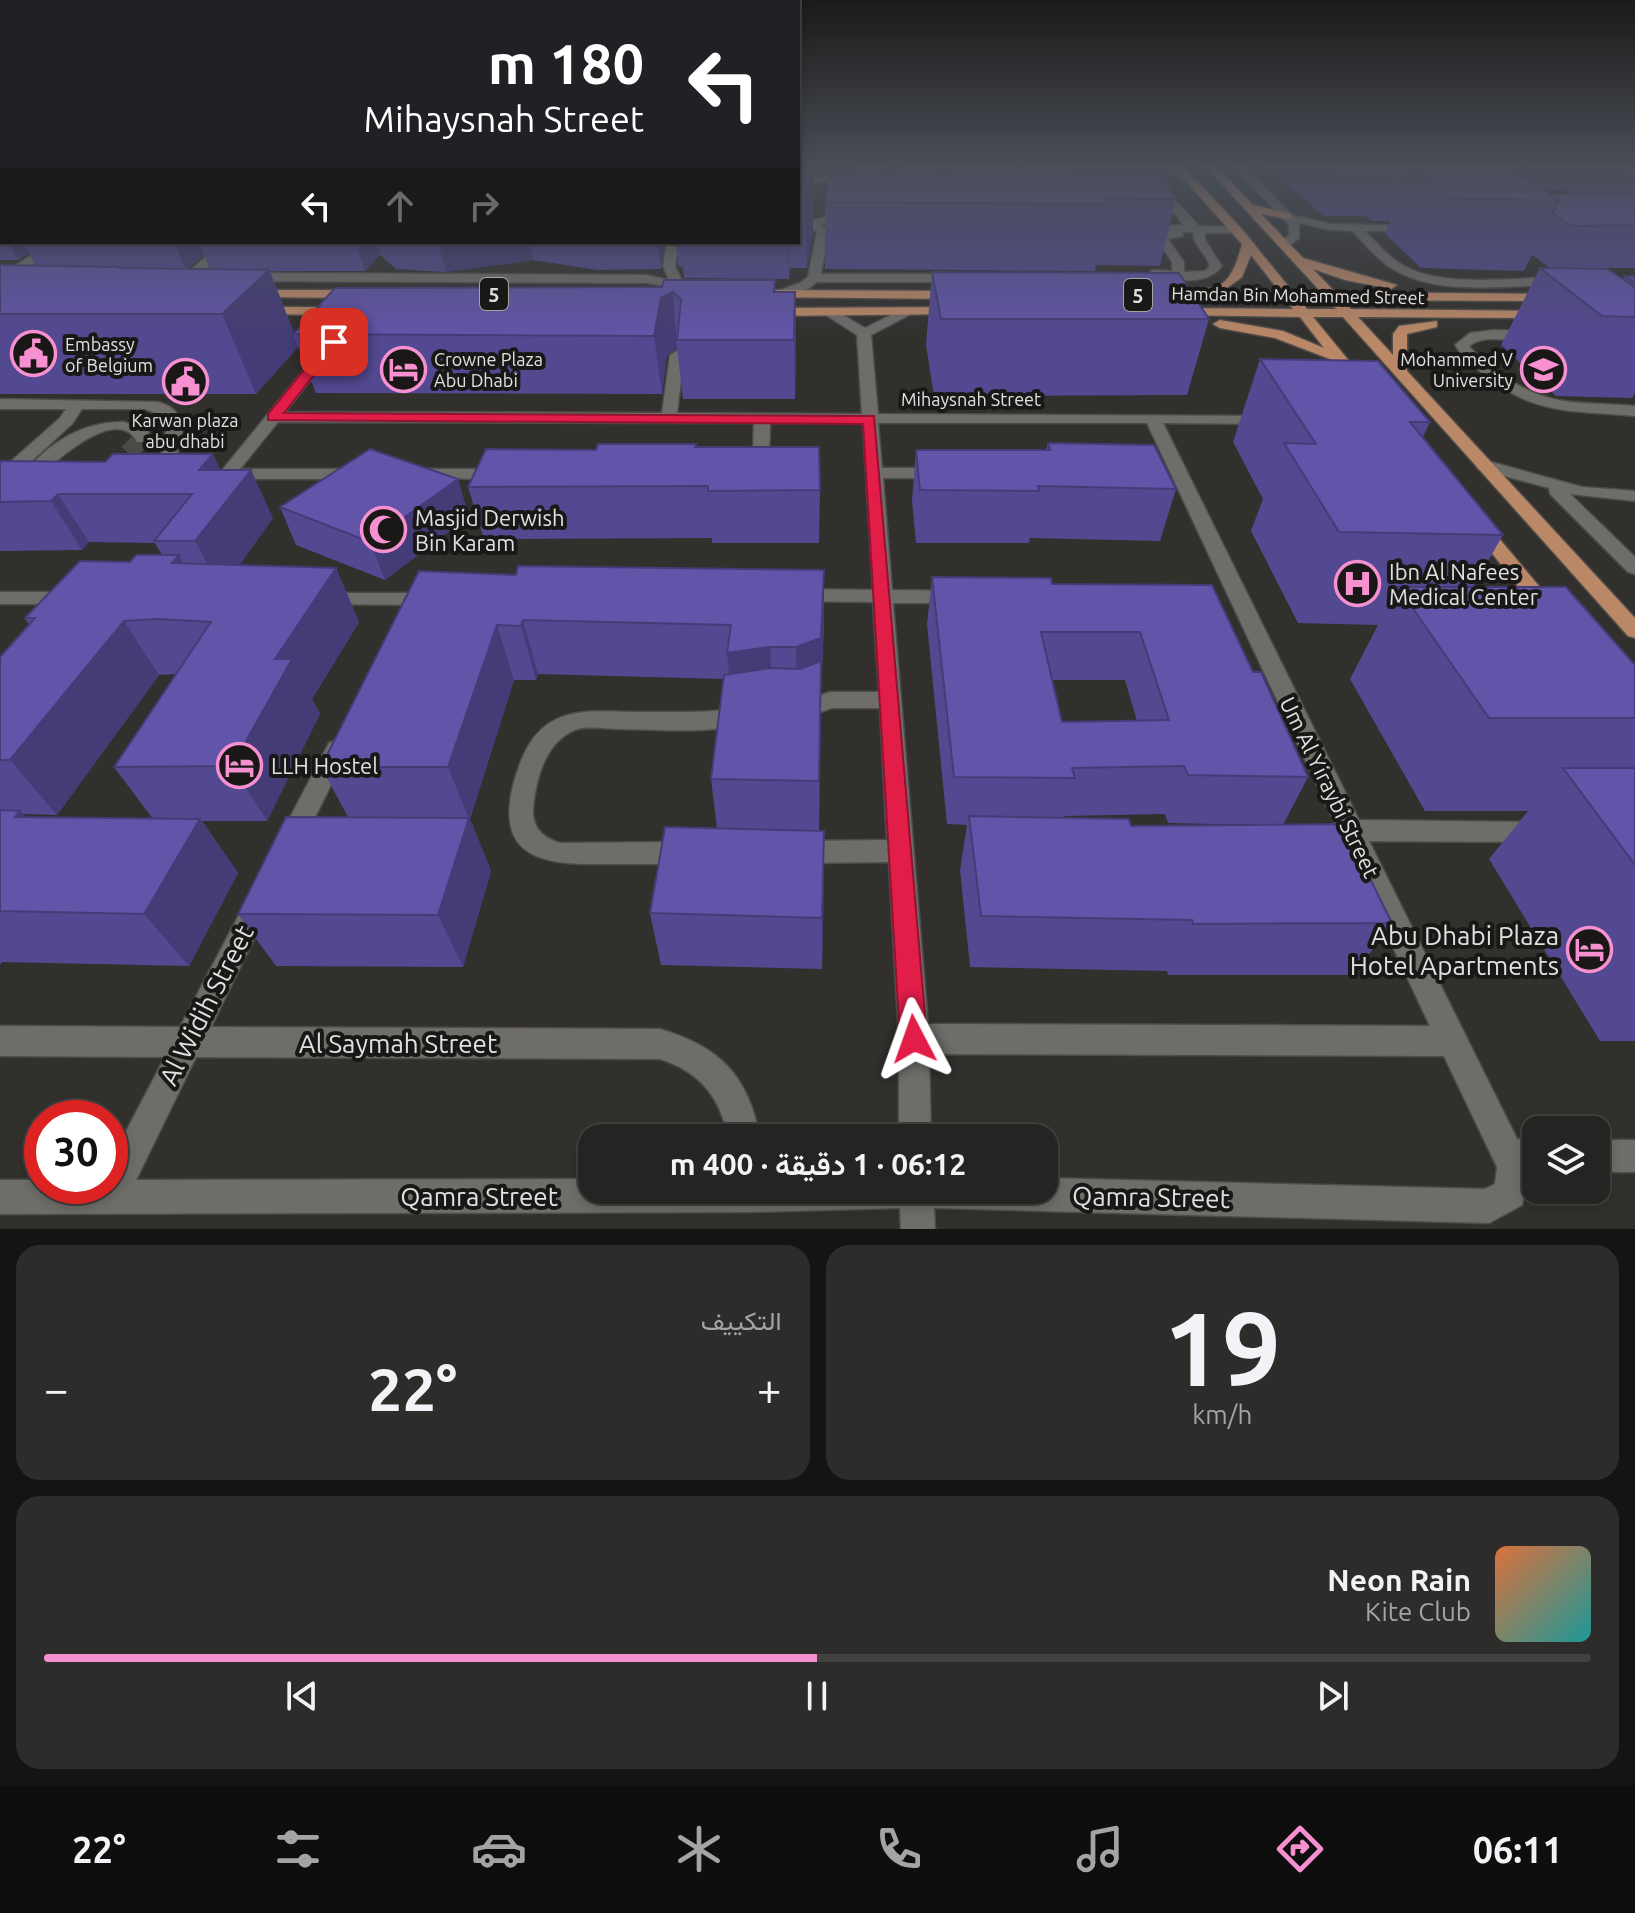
<!DOCTYPE html>
<html lang="ar">
<head>
<meta charset="utf-8">
<style>
  :root { --surface:#262422; --page:#2e2c2a; --text:#f1f3f6; --muted:#a4a4a5; --line:#424140; --accent:#f690d0 }
  body { margin:0; font-family:Ubuntu,Vazirmatn,sans-serif; background:var(--page); color:var(--text); direction:rtl; height:100vh; display:flex; flex-direction:column; font-size:30px; white-space:nowrap }
  * { box-sizing:border-box; margin:0 }
  p { font-size:26px; color:var(--muted) }
  .icon { flex:none; width:44px; height:44px; fill:none; stroke:currentColor; stroke-width:2; stroke-linecap:round; stroke-linejoin:round }
  .map { position:relative; height:1229px; overflow:hidden; direction:ltr }
  .sheet { display:flex; flex-direction:column; gap:16px; padding:16px; background:#151413; flex:1 }
  .sheet>* { flex:none }
  .top-card { position:absolute; left:0px; top:0px; width:800px; height:244px; box-shadow:0 4px 12px #0003,0 0 0 2px var(--line); direction:rtl; background:#202124; color:#fff; overflow:hidden }
  .tools { position:absolute; left:1522px; top:1116px; display:grid; gap:16px }
  .tools a { display:grid; place-items:center; width:88px; height:88px; border-radius:16px; background:var(--surface); box-shadow:0 4px 12px #0003,0 0 0 2px var(--line); font-size:40px }
  .speed { position:absolute; left:24px; top:1100px; display:flex; gap:16px; font-size:40px; font-weight:700; text-align:center }
  .speed>* { display:grid; place-content:center; width:104px; height:104px; border-radius:50%; background:var(--surface); box-shadow:0 4px 12px #0003,0 0 0 2px var(--line); line-height:1 }
  .speed .limit { border:12px solid #d22; background:#fff; color:#111 }
  .pin { position:absolute; display:grid; place-items:center; width:68px; height:68px; color:#fff; margin:-34px; border-radius:16px; box-shadow:0 4px 12px #0006 }
  .me { position:absolute; width:88px; margin:-44px; rotate:356deg; stroke-linejoin:round; filter:drop-shadow(0 0 6px #0008) }
  .turn { display:flex; align-items:center; gap:28px; height:168px; padding:0 24px; font-size:36px }
  .turn .icon { width:104px; height:104px; stroke-width:2.5 }
  .turn b { display:block; font-size:56px; line-height:68px }
  .lanes { display:flex; align-items:center; height:76px; padding:0 24px; background:#0003; justify-content:center; gap:40px; direction:ltr }
  .lanes .off { opacity:.35 }
  .big { font-size:60px; font-weight:600; line-height:1.1 }
  .sheet .tile { flex:1; display:flex; flex-direction:column; justify-content:center; gap:12px; min-width:0; padding:0 28px; border-radius:24px; background:var(--page) }
  .sheet .dial { align-items:center; gap:0 }
  .dial b { font-size:104px; line-height:1 }
  .song { display:flex; align-items:center; gap:24px }
  .cover { width:96px; height:96px; border-radius:12px; background:linear-gradient(135deg,hsl(20 70% 55%),hsl(180 70% 35%)) }
  .played { height:8px; border-radius:4px; background:linear-gradient(90deg,var(--accent) 50%,var(--line) 50%) }
  .keys { display:flex; justify-content:space-around; direction:ltr }
  .heat { display:flex; justify-content:space-between; align-items:center; font-size:44px; direction:ltr }
  .sheet .tiles { flex:1; display:grid; gap:16px; grid-template-columns:1fr 1fr }
  .tile:last-child { grid-column:span 2 }
  .trip { position:absolute; left:578px; top:1124px; width:480px; height:80px; border-radius:24px; background:var(--surface); box-shadow:0 4px 12px #0003,0 0 0 2px var(--line); font-weight:600; line-height:80px; text-align:center; direction:rtl }
  .menu { display:flex; height:128px; justify-content:space-around; align-items:center; background:#0f0e0e; color:var(--muted) }
  .menu .icon { width:56px; height:56px }
  .menu .selected { color:var(--accent) }
  .menu b { font-size:36px; color:var(--text) }
  .map>svg:first-child { display:block }
  .lines { fill:none; stroke-linecap:round; stroke-linejoin:round }
  .minor-tunnel-far1 { stroke:#4c4a48; stroke-width:14; stroke-dasharray:14 7; stroke-linecap:butt }
  .minor-tunnel { stroke:#4c4a48; stroke-width:18; stroke-dasharray:18 9; stroke-linecap:butt }
  .minor-casing { stroke:#4e4c49; stroke-width:3 }
  .major-casing { stroke:#4e4c49; stroke-width:3 }
  .minor { fill:#6f6d6a; fill-rule:evenodd }
  .major { fill:#bb8867; fill-rule:evenodd }
  .wall { fill:#534991; fill-rule:evenodd }
  .shaded-wall { fill:#443c76 }
  .building { fill:#6155a9; stroke:#443c76; stroke-width:2; fill-rule:evenodd }
  .route { fill:#e11d48; stroke:#92132f; stroke-width:2 }
  .labels { text-anchor:middle; dominant-baseline:central; stroke-width:8; stroke-linejoin:round; paint-order:stroke }
  .far-street-label { font-size:18px; fill:#e1e0de; stroke:#191817 }
  .far-poi-label { font-size:18px; fill:#e1e0de; stroke:#191817; text-anchor:start }
  .shield { fill:#191817; stroke:#a5a4a2; stroke-width:2 }
  .shield-label { font-size:20px; font-weight:bold; fill:#e1e0de }
  .poi-label { font-size:22px; fill:#e1e0de; stroke:#191817; text-anchor:start }
  .street-label { font-size:22px; fill:#e1e0de; stroke:#191817 }
  .near-poi-label { font-size:26px; fill:#e1e0de; stroke:#191817; text-anchor:end }
  .near-street-label { font-size:26px; fill:#e1e0de; stroke:#191817 }
</style>
</head>
<body>
<div class="map">
<svg width="1635" height="1229" viewBox="0 0 1635 1229">
  <rect width="100%" height="100%" fill="#32302d"/>
  <g class="lines">
    <path class="minor-tunnel-far1" d="M137 444 143 439"/>
    <path class="minor-tunnel" d="M128 453 139 442"/>
    <defs>
      <path id="minor" d="M865 167H884L798 188V182Z
        M1156 167H1170L1191 177 1182 179Z
        M1234 167H1245L1292 215 1331 224 1419 226V230L1415 231H1365C1378 244 1391 260 1408 268 1448 287 1515 278 1559 277L1565 281 1559 285C1509 285 1444 296 1398 272 1380 263 1366 245 1352 231L1331 230 1299 223V238L1289 246H1281V242L1289 235V225Z
        M1157 181 1199 226 1237 227 1243 230 1237 233H1205V240L1222 266C1206 287 1177 279 1153 278L1147 274 1153 270 1172 271V262L1156 238 1163 232 1141 230V226L1183 225 1152 184ZM1183 232H1193C1193 246 1206 253 1210 266L1205 271 1184 272V262L1168 239 1183 236Z
        M852 212 856 213V217L820 225 829 229 821 274H958L964 278 958 282H817L808 289 774 298V292L800 283 808 277 817 231 798 229V223Z
        M52 242H66L15 277H7V271Z
        M223 242H236L194 280H186V274Z
        M667 242H679L675 266 683 283 694 285V291L647 283 247 281 241 277 247 273 647 275 669 280 663 266Z
        M831 308 865 328 903 309 915 312 871 335 878 414 1270 416V422L1265 424 1163 423 1359 820 1535 822 1544 825 1547 832 1544 839 1535 842 1369 841 1517 1139H1536V1171H1529L1522 1205 1489 1223 934 1208 935 1229H901L900 1208 748 1212 0 1214V1180H42V1186H110V1162L165 1057 0 1056V1026L180 1027 250 894 259 890 268 894 272 902 211 1027 660 1029C720 1047 748 1075 760 1138H728C721 1097 699 1071 660 1059L196 1057 136 1180 592 1179V1190H1044V1178L1485 1189 1495 1184 1497 1167 1444 1056 929 1054 931 1138H899V1039L889 862 799 863 790 860 786 852 790 844 799 841 887 840 880 708H832L796 721 788 719 785 713 788 707 830 692H879L873 602 796 601 786 595 796 589 873 590 863 423H770C769 442 773 465 751 473L743 468 753 455 754 423 278 422 240 469H360L368 474 360 479H227L219 474 320 350 325 349 332 353 285 412 662 413 670 355 677 351 684 355 677 413 862 414 857 335 826 315V309ZM878 423H1147L1430 1026 928 1024 893 603H956L966 597 956 591 892 590 883 478H941L949 473 941 468H882Z
        M1493 330 1530 331 1537 335C1518 348 1490 330 1469 346 1477 356 1487 363 1497 371 1547 409 1577 401 1635 406V416C1575 410 1536 416 1486 376 1474 367 1463 358 1455 345L1470 333Z
        M0 399 158 402C188 410 186 436 174 460L155 469H143L141 465 161 454 167 427 165 417 145 409H82L72 424 12 479H0V471L60 418 66 409H0Z
        M124 422 148 431 151 439 149 442H137C118 403 54 462 37 479L31 480 23 475C48 443 83 421 124 422Z
        M1484 460 1582 487 1635 491V501L1570 494 1635 557V574L1628 572 1550 494 1549 488 1478 469 1476 465Z
        M416 469H500L508 474 500 479 410 478 408 474 410 470Z
        M0 592H68L78 598 68 604H0Z
        M324 593H432L442 599 432 605 317 604 314 599Z
        M745 708 753 710 756 716 753 722C710 735 662 729 618 729 605 729 587 725 575 730 545 742 536 779 533 808 532 828 542 837 560 843L687 842 696 845 700 853 696 861 687 864C661 864 634 864 608 864 547 865 493 861 514 782 521 757 532 730 557 719 582 708 609 712 635 712 672 712 708 713 745 708Z
        M337 740 345 743 349 749 301 845 292 849 283 845 279 838 283 831 329 743Z
        M1596 1140H1635V1172H1596Z"/>
      <path id="major" d="M1173 167H1184L1241 228 1293 292H1321L1206 167H1217L1253 205 1291 214V218L1287 219 1261 214 1303 258 1397 285 1391 289 1345 280 1313 269 1335 292 1556 294V300L1552 301 1342 300 1351 309 1548 311V317L1543 318 1358 317 1393 355V334L1399 326 1437 321V327L1407 334V371L1635 618V638L1628 636 1343 317H1313L1363 378V384H1353L1335 361 1275 338 1220 328 1213 324 1220 320 1283 331 1324 348 1300 317 1174 315 1172 312 1179 308 1293 309 1286 299 1164 298V292C1210 284 1227 303 1242 244ZM1251 255 1280 292 1223 291 1242 277ZM1299 299 1328 300 1336 309H1307Z
        M252 290H356L362 294 356 298 248 297 246 294Z
        M768 290 956 291 962 295 956 299 764 297 762 294Z
        M259 307H339L346 311 339 315 254 314V308Z
        M955 307 960 308V314L771 316 764 312 771 308Z
        M1481 523 1487 524 1554 604 1557 609 1554 614H1540L1472 528Z"/>
    </defs>
    <use href="#minor" class="minor-casing"/>
    <use href="#major" class="major-casing"/>
    <use href="#minor" class="minor"/>
    <use href="#major" class="major"/>
  </g>
  <path class="wall" d="M0 167H2V242H665L661 269 598 270 533 260 446 272 396 269 380 255 365 271H270L294 333 335 288 795 292 796 348 795 399H683L677 349 667 355 662 394 316 393 298 347 256 394H0V265L36 266 29 253 18 260H0ZM204 255 210 269H187L200 258Z
    M1268 167H1635V268H1550L1532 255 1524 271 1421 268 1385 234 1390 221H1372L1366 216H1323ZM1542 190H1563L1570 194H1549Z
    M892 169 1171 176 1168 189 1176 199 1160 266 1096 265 1095 271 825 269V202L892 171Z
    M798 170H813V234L807 268H790L789 279 684 278 683 268 678 266 676 242H798Z
    M1540 268 1623 280 1625 276H1635V393L1632 398 1556 396 1501 345Z
    M932 272 1209 319 1187 395 934 396 926 345Z
    M1260 359 1430 422 1423 437 1503 535 1473 587 1635 665V1041H1600L1489 859 1528 811H1425L1350 679 1378 625 1298 623 1251 531 1263 499 1233 442Z
    M1048 443 1176 489 1160 541 1030 538 1029 543H916L912 501 916 450H1046Z
    M696 444V447L820 490 819 543H712V538L484 539 468 487 596 450Z
    M0 461 105 462 221 470 273 518 239 565 336 568 359 622 312 699 320 714 267 821H202L238 873 189 966 2 962 0 965V657L29 625 25 618 130 562 162 555 155 543 89 542 82 550 0 551ZM176 674 114 767 153 819 26 817 23 814 57 815 159 675Z
    M280 507 469 516 385 580 296 545Z
    M419 571 824 624 821 692 819 830 824 831 822 969 661 965 650 913 717 828 711 779 724 679 538 674 536 680H514L470 819 491 871 463 967 276 966 238 914 348 817 321 767Z
    M932 577 1052 584 1253 672 1308 777 1283 825 1392 923 1354 975H1168L1167 971 970 967 960 870 967 825 947 824 927 624ZM1052 680H1125L1137 721 1062 722ZM1165 814 1168 823 1263 825 1131 826 1063 818 1064 816Z"/>
  <path class="shaded-wall" d="M813 170V234L807 268 806 201Z
    M2 182V201H0L2 204V232L0 229V183Z
    M8 242H23L29 253 18 260Z
    M174 242H198L204 255 186 270Z
    M356 242H376L380 255 365 271Z
    M438 242H530L533 260 446 272Z
    M658 242H665L661 269Z
    M788 242H789V279Z
    M269 270 294 334H293L298 347 256 394 222 314Z
    M673 292 677 349 667 355 662 394 654 336 661 298Z
    M795 292 796 348 795 399 794 340Z
    M213 454 232 493 251 470 273 518 222 590 195 541 199 470Z
    M458 479 469 516 385 580 370 542Z
    M58 494 89 542 82 550 51 501Z
    M179 555 209 608 172 563Z
    M336 568 359 622 312 699 320 714 267 821 232 766 275 659Z
    M824 570V624L821 692 819 835V781L797 702 796 647Z
    M523 620 538 674 536 680 521 626Z
    M124 621 159 675 57 815 10 760Z
    M497 625 514 680 470 819 491 871 463 967 438 915 469 819 448 767Z
    M770 647 773 701 732 707 727 653Z
    M20 811 69 864 15 817Z
    M200 819 238 873 189 966 144 914Z
    M824 831V884L822 969V918Z"/>
  <path class="building" d="M0 167H2V182L0 183Z
    M911 167H1164L1171 176H1159L1156 172 903 169Z
    M1325 167H1471H1411L1405 181H1387L1381 176 1337 177Z
    M1411 167H1508L1559 201 1450 198Z
    M1610 167H1635V181Z
    M892 169 1156 172 1176 199 1105 198 1108 204 825 202 831 171H897Z
    M798 170H813L806 201H798Z
    M1549 194H1635V225L1572 226 1552 213 1559 201Z
    M0 265 120 267 118 268 269 270 222 314H0Z
    M1540 268 1607 269 1635 287V317L1602 316Z
    M932 272 1179 273 1209 319H941Z
    M1625 276H1635V283Z
    M664 280H775L774 292H795L794 340H677L681 299 673 292 661 298 654 336 293 334 335 288 662 287Z
    M1260 359 1378 361 1430 422H1410L1503 535 1339 532 1284 443 1316 444Z
    M1048 443 1154 445 1176 489 1038 486 1039 491 920 490 916 450H1050Z
    M598 444H696L695 447H819L820 490 708 491V486L468 487 486 449 596 450Z
    M370 449 458 479 370 542 280 507Z
    M113 454H213L199 470H251L195 541H154L192 494H58L51 501 0 502V461L105 462Z
    M136 555H179L172 563 336 568 275 659H292L232 766 114 767 211 622 157 619 124 621 10 760H0V657L35 618H25L80 561 130 562Z
    M518 566 824 570 821 638 796 647H770L727 653 731 625 523 620 521 626 497 625 448 767H321L419 571 516 575Z
    M932 577 1051 578 1052 584 1212 585 1253 672H1261L1308 777 1188 775 1184 766 1072 768 1075 778 954 777ZM1041 632H1140L1169 720 1062 722Z
    M1398 587H1566L1635 665V718H1489Z
    M821 661 819 781 711 779 724 675 771 668 800 669Z
    M1563 768H1635V865Z
    M0 810 20 811 15 817 200 819 144 914 0 911Z
    M969 816 1129 819 1131 826 1343 824 1392 923 1193 924 1192 920 981 916Z
    M286 817 469 818 438 915 238 914Z
    M665 827 824 831 822 918 650 913Z"/>
  <linearGradient id="sky" x2="0" y2="1"><stop stop-color="#1c1a19"/><stop offset="0.49" stop-color="#494e57"/><stop offset="1" stop-color="#494e57" stop-opacity="0"/></linearGradient>
  <rect width="1635" height="339" fill="url(#sky)"/>
  <path class="route" d="M334 338 340 342 284 413 874 416 927 1039 923 1049 914 1053 904 1049 900 1039 863 424 268 420V414L329 339Z"/>
  <defs>
    <symbol id="civic-ring" viewBox="-11 -11 22 22"><circle r="9.5" fill="#191817" stroke="#f690d0" stroke-width="1.5"/><path d="M-.6-6.5H3V-4.5H.6V-3L4-1V1h2V6H-6V1h2V-1L-.6-3ZM-1.2 2.5V6h2.4V2.5Z" fill="#f690d0"/></symbol>
    <symbol id="hotel-ring" viewBox="-11 -11 22 22"><circle r="9.5" fill="#191817" stroke="#f690d0" stroke-width="1.5"/><path d="M-6-4.5h1.5V1H6V5H4.5V3h-9V5H-6ZM-4 0a1.8 1.8 0 1 1 3.6 0ZM.5 0V-2.5h3Q6-2.5 6 0Z" fill="#f690d0"/></symbol>
    <symbol id="university-ring" viewBox="-11 -11 22 22"><circle r="9.5" fill="#191817" stroke="#f690d0" stroke-width="1.5"/><path d="M0-5L7-2L0 1L-7-2ZM-4 1L0 2.5L4 1V4Q0 6-4 4Z" fill="#f690d0"/></symbol>
    <symbol id="mosque-ring" viewBox="-11 -11 22 22"><circle r="9.5" fill="#191817" stroke="#f690d0" stroke-width="1.5"/><path d="M3.5-4.9A6 6 0 1 0 3.5 4.9A5 5 0 1 1 3.5-4.9Z" fill="#f690d0"/></symbol>
    <symbol id="hospital-ring" viewBox="-11 -11 22 22"><circle r="9.5" fill="#191817" stroke="#f690d0" stroke-width="1.5"/><path d="M-5-5h3v3.5h4V-5h3V5h-3V1.5h-4V5h-3Z" fill="#f690d0"/></symbol>
  </defs>
  <g fill-rule="evenodd">
    <use href="#civic-ring" x="8" y="328" width="51" height="51"/>
    <use href="#hotel-ring" x="378" y="344" width="51" height="51"/>
    <use href="#university-ring" x="1518" y="344" width="51" height="51"/>
    <use href="#civic-ring" x="160" y="356" width="51" height="51"/>
    <use href="#mosque-ring" x="358" y="504" width="51" height="51"/>
    <use href="#hospital-ring" x="1332" y="558" width="51" height="51"/>
    <use href="#hotel-ring" x="214" y="740" width="51" height="51"/>
    <use href="#hotel-ring" x="1564" y="924" width="51" height="51"/>
  </g>
  <g class="labels">
    <g class="far-street-label">
      <text transform="translate(1298 295) rotate(1)">Hamdan Bin Mohammed Street</text>
      <text x="971" y="399">Mihaysnah Street</text>
    </g>
    <g class="far-poi-label">
      <text x="65" y="344">Embassy<tspan x="65" dy="21">of Belgium</tspan></text>
      <text x="434" y="359">Crowne Plaza<tspan x="434" dy="21">Abu Dhabi</tspan></text>
      <text x="1513" y="359" text-anchor="end">Mohammed V<tspan x="1513" dy="21">University</tspan></text>
      <text x="185" y="420" text-anchor="middle">Karwan plaza<tspan x="185" dy="21">abu dhabi</tspan></text>
    </g>
    <g class="shield">
      <rect x="480" y="278" width="28" height="32" rx="6"/>
      <rect x="1124" y="279" width="28" height="32" rx="6"/>
    </g>
    <g class="shield-label">
      <text x="494" y="294">5</text>
      <text x="1138" y="295">5</text>
    </g>
    <g class="poi-label">
      <text x="415" y="517">Masjid Derwish<tspan x="415" dy="25">Bin Karam</tspan></text>
      <text x="1389" y="571">Ibn Al Nafees<tspan x="1389" dy="25">Medical Center</tspan></text>
      <text x="271" y="765">LLH Hostel</text>
    </g>
    <g class="street-label">
      <text transform="translate(1330 787) rotate(64)">Um Al Yiraybi Street</text>
    </g>
    <g class="near-poi-label">
      <text x="1559" y="935">Abu Dhabi Plaza<tspan x="1559" dy="30">Hotel Apartments</tspan></text>
    </g>
    <g class="near-street-label">
      <text transform="translate(206 1005) rotate(-63)">Al Widih Street</text>
      <text x="398" y="1043">Al Saymah Street</text>
      <text x="479" y="1196">Qamra Street</text>
      <text transform="translate(1151 1197) rotate(1)">Qamra Street</text>
    </g>
  </g>
</svg>
<div class="tools">
<a><svg class="icon" aria-label="layers" viewBox="0 0 24 24"><path d="M12 4l9 5-9 5-9-5zM3 14l9 5 9-5"/></svg></a>
</div>
<div class="speed"><div class="limit">30</div></div>
<div class="pin" style="left:334px;top:342px;background:#d93025"><svg class="icon" aria-label="arrive" viewBox="0 0 24 24"><path d="M6 21V4h12l-3 4 3 4H6"/></svg></div>
<svg class="me" style="left:914px;top:1039px" viewBox="-20 -20 40 40"><path d="M0-17L14 15 0 8-14 15z" fill="#e11d48" stroke="#fff" stroke-width="4"/></svg>
<div class="trip">06:12 · 1 دقيقة · 400 m</div>
<div class="top-card">
<div class="turn"><svg class="icon" aria-label="left" viewBox="0 0 24 24"><path d="M17 20v-9H6M10 6l-5 5 5 5"/></svg><div><b>180 m</b>Mihaysnah Street</div></div>
<div class="lanes"><svg class="icon" aria-label="left" viewBox="0 0 24 24"><path d="M17 20v-9H6M10 6l-5 5 5 5"/></svg><svg class="icon off" aria-label="ahead" viewBox="0 0 24 24"><path d="M12 20V5M6 11l6-6 6 6"/></svg><svg class="icon off" aria-label="right" viewBox="0 0 24 24"><path d="M7 20v-9h11M14 6l5 5-5 5"/></svg></div>
</div>
</div>
<section class="sheet">
<div class="tiles">
<div class="tile dial"><b>19</b><p>km/h</p></div>
<div class="tile"><p>التكييف</p>
<div class="heat"><a>−</a><b class="big">22°</b><a>+</a></div>
</div>
<div class="tile">
<div class="song"><i class="cover"></i><div><b>Neon Rain</b><p>Kite Club</p></div></div>
<div class="played"></div>
<div class="keys"><svg class="icon" aria-label="previous" viewBox="0 0 24 24"><path d="M18 5L8 12l10 7zM5 5v14"/></svg><svg class="icon" aria-label="pause" viewBox="0 0 24 24"><path d="M8 5v14M16 5v14"/></svg><svg class="icon" aria-label="next" viewBox="0 0 24 24"><path d="M6 5l10 7-10 7zM19 5v14"/></svg></div>
</div>
</div>
</section>
<nav class="menu">
<b>06:11</b>
<svg class="icon selected" aria-label="directions" viewBox="0 0 24 24"><path d="M12 3l9 9-9 9-9-9zM9 14v-3h6M13 9l2 2-2 2"/></svg>
<svg class="icon" aria-label="music" viewBox="0 0 24 24"><path d="M9 18V5l10-2v13"/><circle cx="6" cy="18" r="3"/><circle cx="16" cy="16" r="3"/></svg>
<svg class="icon" aria-label="phone" viewBox="0 0 24 24"><path d="M5 4h4l2 5-3 2q2 4 5 5l2-3 5 2v4C11 20 4 13 5 4z"/></svg>
<svg class="icon" aria-label="climate" viewBox="0 0 24 24"><path d="M12 3v18M4 7l16 10M4 17L20 7"/></svg>
<svg class="icon" aria-label="car" viewBox="0 0 24 24"><path d="M5 17H2v-5l4-1 3-4h7l3 4 3 1v5h-3M9 17h6M6 11h13"/><circle cx="7" cy="17" r="2"/><circle cx="17" cy="17" r="2"/></svg>
<svg class="icon" aria-label="filters" viewBox="0 0 24 24"><path d="M4 7h16M4 17h16"/><circle cx="9" cy="7" r="2"/><circle cx="15" cy="17" r="2"/></svg>
<b>22°</b>
</nav>
</body>
</html>
